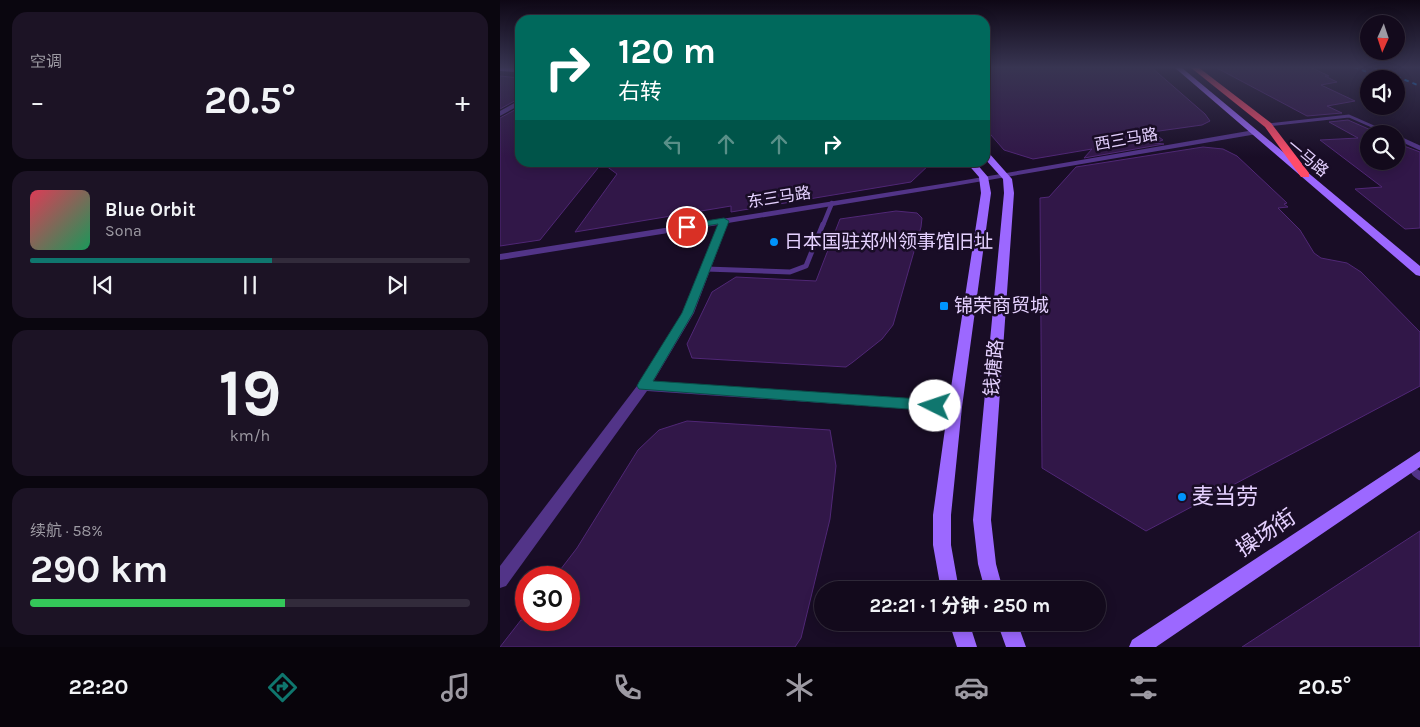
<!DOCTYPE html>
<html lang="zh">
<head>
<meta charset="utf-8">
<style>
  :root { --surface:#130a1c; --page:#1c1325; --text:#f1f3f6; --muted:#9d9aa3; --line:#322b3b; --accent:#0f766e }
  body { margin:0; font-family:Karla,"Noto Sans SC",sans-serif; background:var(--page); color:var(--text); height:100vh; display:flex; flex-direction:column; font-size:19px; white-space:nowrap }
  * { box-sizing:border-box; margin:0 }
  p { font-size:16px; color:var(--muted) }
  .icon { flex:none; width:28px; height:28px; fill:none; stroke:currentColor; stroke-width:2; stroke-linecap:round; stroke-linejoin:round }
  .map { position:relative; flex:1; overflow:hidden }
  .sheet { display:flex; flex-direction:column; gap:12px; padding:12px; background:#0a060f; width:500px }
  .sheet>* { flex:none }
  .top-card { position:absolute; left:15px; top:15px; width:475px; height:152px; border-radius:15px; box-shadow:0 2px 12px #0003,0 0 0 1px var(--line); background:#00695c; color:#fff; overflow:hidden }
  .needle { width:32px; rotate:183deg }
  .tools { position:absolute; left:860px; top:15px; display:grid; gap:10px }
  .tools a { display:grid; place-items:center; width:45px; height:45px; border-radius:50%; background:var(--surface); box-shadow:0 2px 12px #0003,0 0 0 1px var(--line); font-size:25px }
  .speed { position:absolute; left:15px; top:566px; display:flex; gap:10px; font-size:25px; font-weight:700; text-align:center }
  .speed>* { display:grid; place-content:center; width:65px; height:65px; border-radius:50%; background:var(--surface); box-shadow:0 2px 12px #0003,0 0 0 1px var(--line); line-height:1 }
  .speed .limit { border:8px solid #d22; background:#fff; color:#111 }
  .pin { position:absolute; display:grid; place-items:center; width:42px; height:42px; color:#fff; margin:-21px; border:2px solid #fff; border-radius:50%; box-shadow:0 1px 5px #0007 }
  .me { position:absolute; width:55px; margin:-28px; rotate:274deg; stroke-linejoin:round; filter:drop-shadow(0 0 4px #0008) }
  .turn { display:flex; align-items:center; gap:18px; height:105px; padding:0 20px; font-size:22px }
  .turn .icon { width:65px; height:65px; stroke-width:2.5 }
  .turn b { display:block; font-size:35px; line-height:42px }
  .lanes { display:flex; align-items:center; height:48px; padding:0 20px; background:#0003; justify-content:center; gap:25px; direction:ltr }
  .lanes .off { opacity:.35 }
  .big { font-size:38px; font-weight:700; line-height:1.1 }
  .sheet .widget { flex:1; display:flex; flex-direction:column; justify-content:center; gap:8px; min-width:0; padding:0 18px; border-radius:15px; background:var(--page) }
  .sheet .dial { align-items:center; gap:0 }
  .dial b { font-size:65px; line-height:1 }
  .song { display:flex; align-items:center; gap:15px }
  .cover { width:60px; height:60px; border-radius:8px; background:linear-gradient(135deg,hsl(350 70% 55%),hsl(150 70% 35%)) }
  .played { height:5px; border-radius:2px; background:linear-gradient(90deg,var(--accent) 55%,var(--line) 55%) }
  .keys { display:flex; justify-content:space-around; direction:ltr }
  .heat { display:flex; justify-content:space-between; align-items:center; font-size:28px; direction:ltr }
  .charge { height:8px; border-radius:4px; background:linear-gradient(90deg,#34c759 58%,var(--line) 0) }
  .trip { position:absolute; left:314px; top:581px; width:292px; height:50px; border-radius:25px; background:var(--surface); box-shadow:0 2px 12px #0003,0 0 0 1px var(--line); font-weight:700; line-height:50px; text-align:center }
  .menu { display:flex; height:80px; justify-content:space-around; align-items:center; background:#08040b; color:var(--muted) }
  .menu .icon { width:35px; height:35px }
  .menu .active { color:var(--accent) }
  .menu b { font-size:22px; color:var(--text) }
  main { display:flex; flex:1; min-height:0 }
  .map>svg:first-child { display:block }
  .building { fill:#311748; stroke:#502776 }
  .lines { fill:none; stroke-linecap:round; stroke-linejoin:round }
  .lane-far4 { stroke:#523488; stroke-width:3 }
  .lane-far3 { stroke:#523488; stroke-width:4.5 }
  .lane-far2 { stroke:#523488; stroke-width:5 }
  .lane-far1 { stroke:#523488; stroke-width:6 }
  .lane { stroke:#523488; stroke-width:8 }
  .street { fill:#523488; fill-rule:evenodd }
  .secondary { fill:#9c68ff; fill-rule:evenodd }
  .highway { fill:#ff4c69; fill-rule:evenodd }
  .rail { stroke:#0093fc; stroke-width:2; stroke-dasharray:4.5 4; stroke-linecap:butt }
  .route { fill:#0f766e; stroke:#0a4d48 }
  .poi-dot { fill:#0093fc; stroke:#190d26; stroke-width:2 }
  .labels { text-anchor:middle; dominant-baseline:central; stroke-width:5; stroke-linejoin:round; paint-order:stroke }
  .far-street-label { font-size:16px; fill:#e5d1ff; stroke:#190d26 }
  .poi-label { font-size:19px; fill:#e5d1ff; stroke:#190d26; text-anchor:start }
  .street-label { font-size:19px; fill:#e5d1ff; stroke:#190d26 }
  .near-poi-label { font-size:22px; fill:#e5d1ff; stroke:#190d26; text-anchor:start }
  .near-street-label { font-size:22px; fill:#e5d1ff; stroke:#190d26 }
</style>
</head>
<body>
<main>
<section class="sheet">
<div class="widget"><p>空调</p>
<div class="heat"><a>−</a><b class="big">20.5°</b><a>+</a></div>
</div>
<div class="widget">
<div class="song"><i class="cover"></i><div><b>Blue Orbit</b><p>Sona</p></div></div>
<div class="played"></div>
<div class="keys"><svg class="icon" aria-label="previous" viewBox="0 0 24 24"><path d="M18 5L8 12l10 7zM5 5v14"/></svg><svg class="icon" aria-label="pause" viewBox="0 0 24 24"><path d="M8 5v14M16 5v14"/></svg><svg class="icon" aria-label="next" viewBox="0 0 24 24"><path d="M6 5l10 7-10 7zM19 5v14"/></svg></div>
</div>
<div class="widget dial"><b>19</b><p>km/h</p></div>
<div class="widget"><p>续航 · 58%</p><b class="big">290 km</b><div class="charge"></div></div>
</section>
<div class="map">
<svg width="920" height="647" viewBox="0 0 920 647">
  <rect width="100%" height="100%" fill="#190d26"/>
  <path class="building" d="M485 67H651L705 114 710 121 702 125 652 132 663 140 655 143 664 144 584 158 592 149 533 159 504 150 485 128Z
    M715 67H810L829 76H825L837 82 821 85 855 101 827 106 842 113 807 116Z
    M0 76 20 78V98L0 109Z
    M20 107V162H432L411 182 231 212V206L75 232 117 174 102 163 40 240 0 246V118Z
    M848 120 880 134H869V161H896V143L920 152V228L905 229 855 189 882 187 820 140 858 138 829 122Z
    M703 147 723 149 737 156 787 203 784 204 788 207 778 208 800 230 814 253 821 258 847 263 861 272 920 332V386L646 531 542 468 540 198 549 197 576 167Z
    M396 211 417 213 422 218 421 227 393 325 382 339 353 362 346 367 192 358 187 344 212 292 236 277 316 281 340 219Z
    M187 421 330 430 336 466 330 519 301 638 295 647H0L21 620H69V578H54L77 548 138 450 159 430Z
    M920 531V647H742Z"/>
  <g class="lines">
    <path class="lane-far4" d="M768 125 849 116 890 134"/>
    <path class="lane-far3" d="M896 137 920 148
      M323 225 332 203"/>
    <path class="lane-far2" d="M206 269 290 272 306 266 323 224"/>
    <path class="lane-far1" d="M908 467 917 474"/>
    <path class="lane" d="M916 473 920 476"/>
    <path class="street" d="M20 100V105L0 116V111Z
      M754 130 758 132 757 134 454 186 228 223 194 313 153 382 455 402 460 403 462 407 460 411 455 412 147 391 6 586 0 588V566L140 382 167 340 182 313 218 225 0 260V254L454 182Z"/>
    <path class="secondary" d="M0 67 20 68V72L0 71Z
      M674 67H681L920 266V276L916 275Z
      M485 151 488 152 512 179 514 193 491 520 496 564 503 590H485L478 564 473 520 504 193 503 179 485 159Z
      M466 162H475L488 177 491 193 462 407 451 515V545L459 590H441L433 545V515L448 407 481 193 479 177Z
      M920 451V467L656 647H629L632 640Z
      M449 622H469L477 647H457Z
      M497 622H517L526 647H506Z"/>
    <path class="highway" d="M690 67H698L771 123 809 173V177H801L765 127Z"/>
    <path class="rail" d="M854 67 880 77
      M873 67 920 86"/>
  </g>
  <linearGradient id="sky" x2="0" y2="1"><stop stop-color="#0e0715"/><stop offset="0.43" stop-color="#383552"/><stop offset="1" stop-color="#383552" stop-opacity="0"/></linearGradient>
  <rect width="920" height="157" fill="url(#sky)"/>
  <path class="route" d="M224 218 229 221 193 313 153 381 435 400 440 402 442 406 440 410 435 411 139 389 137 386 139 382 182 313 218 224 187 229 182 227 187 224Z"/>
  <g class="poi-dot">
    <circle cx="274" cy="242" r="5"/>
    <rect x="439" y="301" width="10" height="10" rx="2.5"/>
    <circle cx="682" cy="497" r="5"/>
  </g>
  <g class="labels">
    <g class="far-street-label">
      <text transform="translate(626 139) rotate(-10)">西三马路</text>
      <text transform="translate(808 158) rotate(40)">一马路</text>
      <text transform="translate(279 197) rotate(-9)">东三马路</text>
    </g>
    <g class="poi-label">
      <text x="284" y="242">日本国驻郑州领事馆旧址</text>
      <text x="454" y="306">锦荣商贸城</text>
    </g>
    <g class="street-label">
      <text transform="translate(494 368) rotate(-85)">钱塘路</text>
    </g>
    <g class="near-poi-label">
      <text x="692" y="497">麦当劳</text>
    </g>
    <g class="near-street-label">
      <text transform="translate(766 533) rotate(-34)">操场街</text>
    </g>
  </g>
</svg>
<div class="tools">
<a><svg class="needle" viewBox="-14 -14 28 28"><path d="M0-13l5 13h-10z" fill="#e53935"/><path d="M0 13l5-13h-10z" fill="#9d9aa3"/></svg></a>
<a><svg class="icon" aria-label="sound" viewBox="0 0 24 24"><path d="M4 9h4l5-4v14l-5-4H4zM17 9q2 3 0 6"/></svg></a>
<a><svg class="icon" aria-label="search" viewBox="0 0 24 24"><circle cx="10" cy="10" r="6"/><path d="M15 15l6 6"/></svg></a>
</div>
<div class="speed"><div class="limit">30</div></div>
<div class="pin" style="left:187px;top:227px;background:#d93025"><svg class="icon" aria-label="arrive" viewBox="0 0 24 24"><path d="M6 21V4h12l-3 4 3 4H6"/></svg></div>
<svg class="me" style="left:435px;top:406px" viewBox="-20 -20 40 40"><circle r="19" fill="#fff"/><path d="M0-13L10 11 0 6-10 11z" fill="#0f766e"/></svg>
<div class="trip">22:21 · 1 分钟 · 250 m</div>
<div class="top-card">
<div class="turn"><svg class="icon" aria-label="right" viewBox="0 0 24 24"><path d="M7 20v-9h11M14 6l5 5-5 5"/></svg><div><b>120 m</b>右转</div></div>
<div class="lanes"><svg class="icon off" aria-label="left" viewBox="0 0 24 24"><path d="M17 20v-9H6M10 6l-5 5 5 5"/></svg><svg class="icon off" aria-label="ahead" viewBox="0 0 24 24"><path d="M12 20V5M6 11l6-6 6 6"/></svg><svg class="icon off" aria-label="ahead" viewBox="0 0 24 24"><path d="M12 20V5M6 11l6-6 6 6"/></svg><svg class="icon" aria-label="right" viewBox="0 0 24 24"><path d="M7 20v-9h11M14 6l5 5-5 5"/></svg></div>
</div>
</div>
</main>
<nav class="menu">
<b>22:20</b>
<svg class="icon active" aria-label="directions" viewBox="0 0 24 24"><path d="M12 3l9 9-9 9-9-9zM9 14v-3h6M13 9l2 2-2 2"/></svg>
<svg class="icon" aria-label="music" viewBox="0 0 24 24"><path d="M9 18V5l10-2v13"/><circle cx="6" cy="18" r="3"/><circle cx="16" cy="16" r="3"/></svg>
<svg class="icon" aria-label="phone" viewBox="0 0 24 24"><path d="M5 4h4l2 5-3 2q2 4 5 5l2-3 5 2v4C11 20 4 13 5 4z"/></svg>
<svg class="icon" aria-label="climate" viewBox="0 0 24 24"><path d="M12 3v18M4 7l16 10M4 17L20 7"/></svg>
<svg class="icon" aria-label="car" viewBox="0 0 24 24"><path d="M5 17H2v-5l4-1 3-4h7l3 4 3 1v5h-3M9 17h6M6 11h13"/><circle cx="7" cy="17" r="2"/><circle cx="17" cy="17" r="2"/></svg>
<svg class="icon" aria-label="filters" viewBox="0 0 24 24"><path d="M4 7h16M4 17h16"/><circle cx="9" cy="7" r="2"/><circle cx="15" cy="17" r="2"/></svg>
<b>20.5°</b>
</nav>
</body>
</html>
